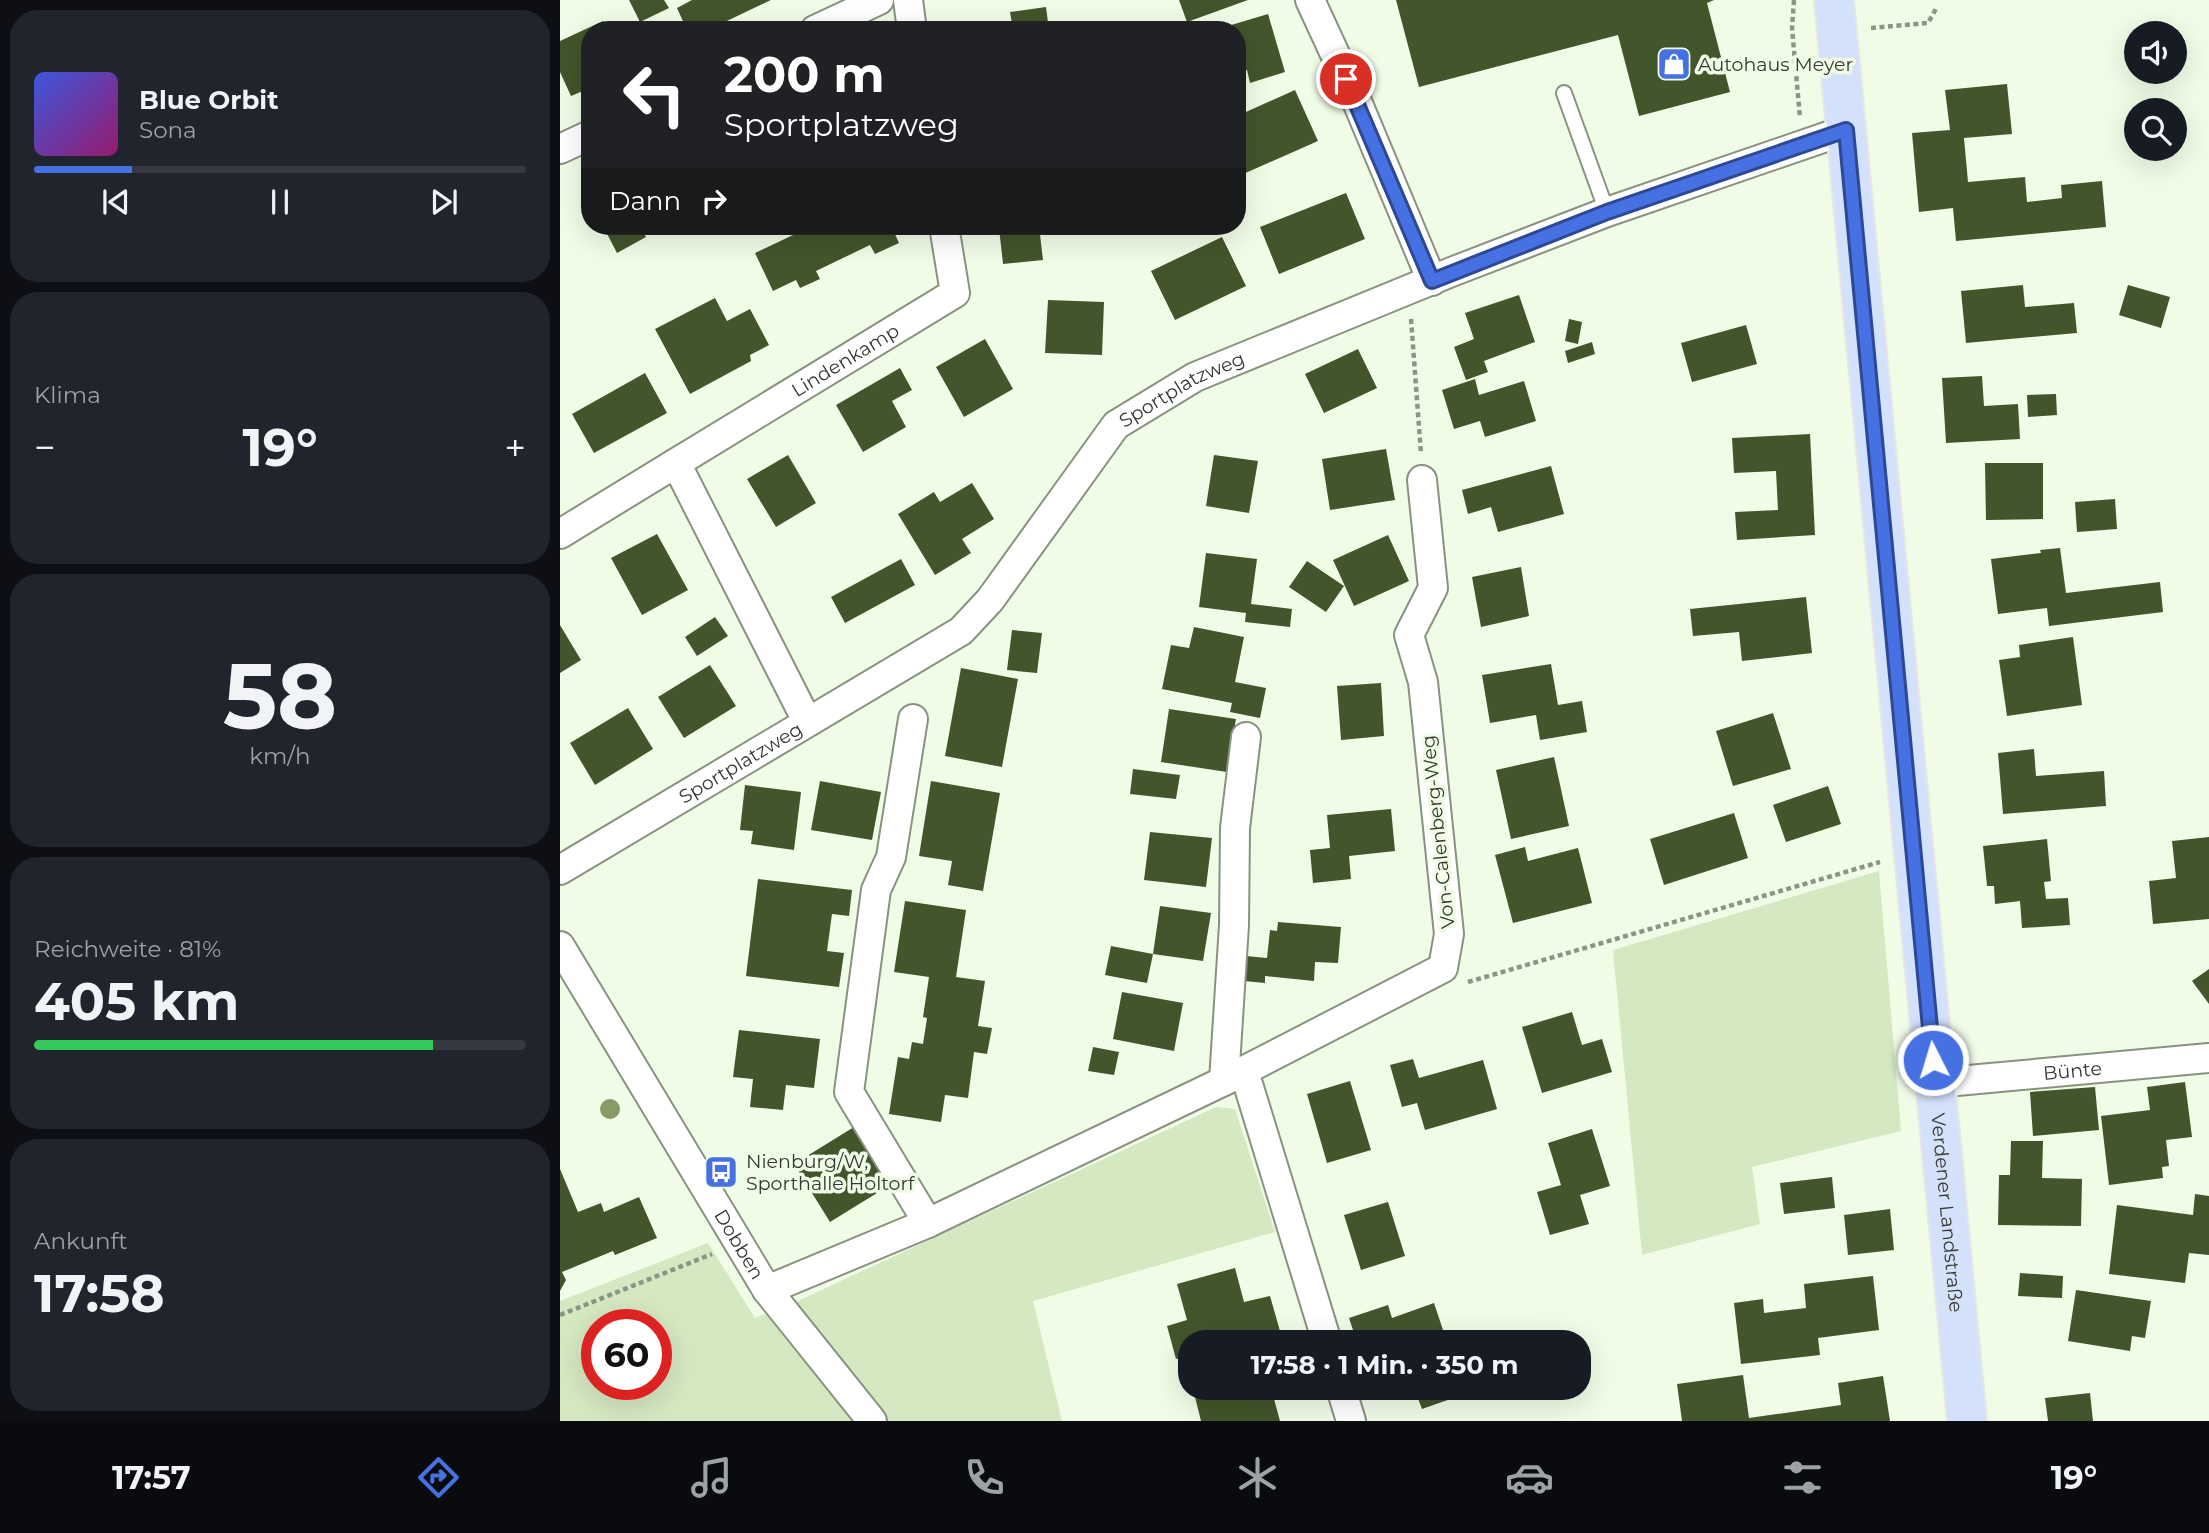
<!DOCTYPE html>
<html lang="de">
<head>
<meta charset="utf-8">
<style>
  :root { --surface:#171b24; --page:#20242c; --text:#f1f3f6; --muted:#9ea1a6; --line:#363941; --accent:#4671e3 }
  body { margin:0; font-family:Montserrat,sans-serif; background:var(--page); color:var(--text); height:100vh; display:flex; flex-direction:column; font-size:26px; white-space:nowrap }
  * { box-sizing:border-box; margin:0 }
  p { font-size:23px; color:var(--muted) }
  .icon { flex:none; width:38px; height:38px; fill:none; stroke:currentColor; stroke-width:2; stroke-linecap:round; stroke-linejoin:round }
  .map { position:relative; flex:1; overflow:hidden }
  .side { display:flex; flex-direction:column; gap:10px; padding:10px; background:#0d0f14; width:560px }
  .side>* { flex:none }
  .top-card { position:absolute; left:21px; top:21px; width:665px; height:214px; border-radius:28px; box-shadow:0 7px 28px #0002; background:#202124; color:#fff; overflow:hidden }
  .fabs { position:absolute; left:1564px; top:21px; display:grid; gap:14px }
  .fabs a { display:grid; place-items:center; width:63px; height:63px; border-radius:50%; background:var(--surface); box-shadow:0 7px 28px #0002; font-size:35px }
  .speed { position:absolute; left:21px; top:1309px; display:flex; gap:14px; font-size:35px; font-weight:700; text-align:center }
  .speed>* { display:grid; place-content:center; width:91px; height:91px; border-radius:50%; background:var(--surface); box-shadow:0 7px 28px #0002; line-height:1 }
  .speed .limit { border:10px solid #d22; background:#fff; color:#111 }
  .pin { position:absolute; display:grid; place-items:center; width:60px; height:60px; color:#fff; margin:-30px; border:4px solid #fff; border-radius:50%; box-shadow:0 2px 7px #0007 }
  .me { position:absolute; width:77px; margin:-38px; rotate:355deg; stroke-linejoin:round; filter:drop-shadow(0 0 5px #0008) }
  .turn { display:flex; align-items:center; gap:24px; height:147px; padding:0 28px; font-size:32px }
  .turn .icon { width:91px; height:91px; stroke-width:2.5 }
  .turn b { display:block; font-size:49px; line-height:60px }
  .then { display:flex; align-items:center; height:66px; padding:0 28px; background:#0003; gap:14px; font-size:26px }
  .big { font-size:52px; font-weight:700; line-height:1.1 }
  .side .widget { flex:1; display:flex; flex-direction:column; justify-content:center; gap:10px; min-width:0; padding:0 24px; border-radius:28px; background:var(--page) }
  .side .dial { align-items:center; gap:0 }
  .dial b { font-size:91px; line-height:1 }
  .song { display:flex; align-items:center; gap:21px }
  .cover { width:84px; height:84px; border-radius:10px; background:linear-gradient(135deg,hsl(230 70% 55%),hsl(320 70% 35%)) }
  .played { height:7px; border-radius:4px; background:linear-gradient(90deg,var(--accent) 20%,var(--line) 20%) }
  .keys { display:flex; justify-content:space-around; direction:ltr }
  .heat { display:flex; justify-content:space-between; align-items:center; font-size:38px; direction:ltr }
  .charge { height:10px; border-radius:5px; background:linear-gradient(90deg,#34c759 81%,var(--line) 0) }
  .trip { position:absolute; left:618px; top:1330px; width:413px; height:70px; border-radius:28px; background:var(--surface); box-shadow:0 7px 28px #0002; font-weight:700; line-height:70px; text-align:center }
  .tab-bar { display:flex; height:112px; justify-content:space-around; align-items:center; background:#090b0e; color:var(--muted) }
  .tab-bar .icon { width:49px; height:49px }
  .tab-bar .current { color:var(--accent) }
  .tab-bar b { font-size:32px; color:var(--text) }
  main { display:flex; flex:1; min-height:0 }
  .map>svg:first-child { display:block }
  .green { fill:#d4e8c1; fill-rule:evenodd }
  .building { fill:#42552b }
  .lines { fill:none; stroke-linecap:round; stroke-linejoin:round }
  .lane-casing { stroke:#899280; stroke-width:18 }
  .street-casing { stroke:#899280; stroke-width:32 }
  .primary-casing { stroke:#e7e7e6; stroke-width:42 }
  .path { stroke:#8d9486; stroke-width:4.5; stroke-dasharray:5 3.5; stroke-linecap:butt }
  .lane { stroke:#fff; stroke-width:14 }
  .street { stroke:#fff; stroke-width:28 }
  .primary { stroke:#d4e1fb; stroke-width:38 }
  .tree { fill:#879b69 }
  .route-casing { stroke:#2e4994; stroke-width:18 }
  .route { stroke:#4671e3; stroke-width:12 }
  .labels { text-anchor:middle; dominant-baseline:central; stroke-width:7; stroke-linejoin:round; paint-order:stroke }
  .poi-label { font-size:19px; fill:#353931; stroke:#f1fce7; text-anchor:start }
  .street-label { font-size:19px; fill:#353931; stroke:#f1fce7 }
</style>
</head>
<body>
<main>
<section class="side">
<div class="widget">
<div class="song"><i class="cover"></i><div><b>Blue Orbit</b><p>Sona</p></div></div>
<div class="played"></div>
<div class="keys"><svg class="icon" aria-label="previous" viewBox="0 0 24 24"><path d="M18 5L8 12l10 7zM5 5v14"/></svg><svg class="icon" aria-label="pause" viewBox="0 0 24 24"><path d="M8 5v14M16 5v14"/></svg><svg class="icon" aria-label="next" viewBox="0 0 24 24"><path d="M6 5l10 7-10 7zM19 5v14"/></svg></div>
</div>
<div class="widget"><p>Klima</p>
<div class="heat"><a>−</a><b class="big">19°</b><a>+</a></div>
</div>
<div class="widget dial"><b>58</b><p>km/h</p></div>
<div class="widget"><p>Reichweite · 81%</p><b class="big">405 km</b><div class="charge"></div></div>
<div class="widget"><p>Ankunft</p><b class="big">17:58</b></div>
</section>
<div class="map">
<svg width="1649" height="1421" viewBox="0 0 1649 1421">
  <rect width="100%" height="100%" fill="#f1fce7"/>
  <path class="green" d="M1319 871 1341 1131 1192 1167 1200 1224 1082 1255 1053 950Z
    M656 1107 675 1109 715 1232 473 1301 502 1421H0V1301L148 1243 195 1318 242 1299ZM37 1325H96V1384H37Z"/>
  <path class="building" d="M69 0H104L109 8 80 22Z
    M132 0H211L148 30H127L117 8Z
    M619 0H688L627 22Z
    M836 0H1154L1147 3 1170 92 1079 116 1058 35 859 87Z
    M486 7 489 30H453L450 12Z
    M708 14 725 72 690 83 687 70 677 73V30L658 29Z
    M43 21 47 30H30V88L11 96 0 72V41Z
    M1447 84 1452 134 1404 138 1408 182 1465 177 1467 202 1502 198 1501 185 1542 181 1546 227 1396 241 1393 208 1359 212 1352 133 1390 130 1385 90Z
    M735 90 758 141 681 175 677 166V116Z
    M30 180V201L21 185Z
    M786 193 805 239 719 274 700 227Z
    M43 226H80L86 237 57 253Z
    M252 226H348L334 232 339 243 315 254 310 245 256 271 260 279 240 288 236 280 213 291 195 253Z
    M458 226H479L483 260 443 264 439 228Z
    M662 237 686 286 615 320 591 271Z
    M1463 285 1465 307 1514 303 1517 333 1406 343 1401 291Z
    M1568 285 1610 297 1601 328 1559 315Z
    M959 295 975 342 924 361 928 372 906 380 894 347 914 339 905 313Z
    M155 298 167 321 190 309 209 345 190 355 191 361 130 394 95 329Z
    M488 300 544 302 542 355 485 353Z
    M1009 319 1022 322 1018 344 1005 341Z
    M1186 325 1197 364 1132 382 1121 343Z
    M425 339 453 389 404 417 376 367Z
    M1032 342 1035 354 1008 363 1005 351Z
    M798 349 817 388 764 413 745 374Z
    M340 368 352 390 332 401 346 427 303 452 276 405Z
    M85 373 107 413 34 453 12 414Z
    M1422 376 1424 406 1458 404 1460 439 1386 443 1382 378Z
    M915 379 919 395 964 381 976 421 925 437 920 421 894 429 882 390Z
    M1496 394 1497 415 1468 417 1467 395Z
    M1250 434 1255 535 1177 540 1175 512 1218 510 1216 471 1174 473 1172 438Z
    M826 449 835 500 770 510 762 459Z
    M228 455 256 503 216 527 187 479Z
    M654 455 698 461 689 513 646 506Z
    M1425 463H1483V519L1426 520Z
    M991 466 1004 514 938 532 931 507 908 514 902 490Z
    M412 483 434 519 402 539 411 553 375 575 338 514 374 492 380 502Z
    M1555 499 1557 529 1517 532 1515 502Z
    M97 534 128 590 82 615 51 558Z
    M828 535 849 581 794 606 773 560Z
    M1500 548 1506 593 1600 582 1603 612 1489 626 1487 608 1438 614 1431 559 1481 553 1480 550Z
    M646 553 697 559 691 604 732 609 730 627 685 622 686 613 639 607Z
    M341 559 355 585 285 623 271 597Z
    M747 561 784 586 766 612 729 587Z
    M961 567 969 616 921 627 912 577Z
    M1246 597 1252 653 1182 661 1179 632 1133 636 1130 609Z
    M155 617 168 636 137 656 125 637Z
    M0 625 21 660 0 673Z
    M634 627 684 637 675 682 706 688 700 718 670 712 672 703 602 689 611 645 629 648Z
    M452 630 482 633 477 673 447 670Z
    M1513 637 1522 705 1447 716 1439 660 1460 657 1459 645Z
    M991 664 998 705 1022 701 1027 732 980 740 976 715 930 723 922 675Z
    M150 665 176 706 124 738 98 697Z
    M401 668 458 679 442 767 385 756Z
    M821 683 824 736 781 740 777 686Z
    M68 708 93 749 35 785 10 743Z
    M609 709 676 719 667 772 601 762Z
    M1213 713 1231 769 1173 786 1156 731Z
    M1474 749 1476 776 1544 771 1546 806 1443 814 1438 753Z
    M994 757 1009 826 951 839 936 770Z
    M573 769 620 775 616 799 570 794Z
    M260 781 321 792 312 840 251 830Z
    M371 781 440 793 423 891 388 885 392 861 359 856Z
    M185 785 241 792 234 850 191 844 193 831 180 830Z
    M1268 786 1281 824 1226 842 1213 805Z
    M831 809 835 851 789 856 791 879 753 883 750 850 770 848 767 815Z
    M1174 813 1188 858 1104 885 1090 839Z
    M590 832 652 838 646 887 584 880Z
    M1649 837V919L1593 924 1589 881 1616 878 1612 841Z
    M1487 839 1491 881 1484 882 1486 899 1508 898 1510 925 1462 928 1460 901 1435 904 1434 886H1427L1423 846Z
    M965 847 968 861 1018 848 1032 903 953 923 935 855Z
    M198 879 292 890 289 916 272 914 267 951 284 953 279 987 186 976Z
    M345 901 406 910 396 977 425 981 418 1026 432 1028 427 1054 414 1052 408 1098 385 1095 381 1122 329 1114 338 1057 349 1059 352 1042 363 1044 367 1018 363 1017 369 977 334 972Z
    M600 906 651 913 643 961 593 954Z
    M718 922 781 927 778 963 755 962 754 981 705 976V983L684 981 686 956 707 958 710 930 717 931Z
    M551 946 593 954 587 983 545 975Z
    M1649 969V1004L1632 981Z
    M562 992 623 1003 614 1051 553 1039Z
    M1012 1012 1022 1045 1042 1039 1052 1072 982 1093 962 1027Z
    M179 1030 260 1039 254 1088 226 1085 223 1110 190 1107 193 1079 173 1077Z
    M533 1047 559 1052 554 1075 528 1071Z
    M853 1059 859 1078 923 1060 937 1109 865 1130 857 1103 842 1107 830 1065Z
    M790 1081 811 1150 767 1163 747 1094Z
    M1625 1082 1632 1137 1606 1140 1609 1166 1602 1167 1603 1178 1549 1185 1541 1116 1590 1110 1587 1087Z
    M1535 1087 1539 1130 1473 1136 1470 1092Z
    M294 1127 330 1185 270 1222 234 1164Z
    M1032 1129 1050 1186 1020 1195 1029 1224 990 1235 977 1192 1001 1185 988 1143Z
    M1451 1141H1483L1482 1178 1522 1179 1521 1226 1438 1225 1439 1175H1450Z
    M0 1169 18 1212 41 1203 44 1212 79 1197 97 1238 55 1255 53 1251 2 1272 6 1280 0 1291Z
    M1272 1177 1275 1208 1224 1214 1220 1183Z
    M1635 1194 1649 1196V1255L1629 1253 1625 1283 1549 1274 1557 1205 1633 1215Z
    M828 1202 845 1256 801 1270 784 1215Z
    M1330 1209 1334 1250 1288 1255 1284 1215Z
    M675 1268 684 1302 710 1296 720 1331 678 1342H630V1356L616 1359 607 1326 627 1320 617 1284Z
    M1460 1273 1503 1276 1502 1298 1458 1296Z
    M1313 1276 1319 1330 1258 1338 1260 1355 1181 1364 1174 1303 1203 1299 1204 1313 1246 1308 1244 1284Z
    M1516 1290 1591 1301 1585 1338 1572 1336 1570 1351 1508 1341Z
    M874 1303 887 1342H839L836 1336 817 1342H797L789 1318 828 1305 832 1318Z
    M925 1332 929 1342H895Z
    M1183 1375 1189 1418 1281 1405 1278 1383 1323 1376 1330 1421H1122L1117 1384Z
    M670 1388H711L720 1421H641L635 1397Z
    M854 1388H922L862 1409Z
    M1530 1393 1533 1421H1488L1485 1398Z"/>
  <g class="lines">
    <defs>
      <path id="lane" d="M1004 93 1047 212"/>
      <g id="street">
        <path d="M348 0 352 30"/>
        <path d="M750 0 798 104 872 281"/>
        <path d="M255 30 319 0"/>
        <path d="M0 149 30 135"/>
        <path id="s1" d="M116 463 395 293 384 226"/>
        <path d="M0 534 116 463 247 721"/>
        <path d="M353 719 331 857 316 890 289 1092 368 1223"/>
        <path id="s2" d="M0 870 401 631 430 600 556 425 635 377 894 271 1047 212 1286 130"/>
        <path id="s3" d="M0 946 207 1290 312 1421"/>
        <path d="M684 1071 767 1342"/>
        <path d="M664 1081 674 925 675 828 686 737"/>
        <path id="s4" d="M1375 1083 1649 1058"/>
        <path d="M207 1290 368 1223 664 1081 883 968 889 934 863 682 849 635 873 588 862 480"/>
        <path d="M781 1388 791 1421"/>
      </g>
      <g id="primary">
        <path id="s5" d="M1274 0 1407 1421"/>
      </g>
    </defs>
    <use href="#lane" class="lane-casing"/>
    <use href="#street" class="street-casing"/>
    <use href="#primary" class="primary-casing"/>
    <path class="path" d="M1234 0 1232 28 1240 118
      M1311 28 1368 23 1377 7
      M851 319 861 454
      M908 982 1320 862
      M0 1315 152 1254"/>
    <use href="#lane" class="lane"/>
    <use href="#street" class="street"/>
    <use href="#primary" class="primary"/>
  </g>
  <circle class="tree" cx="50" cy="1109" r="10"/>
  <g class="lines">
    <defs>
      <path id="route" d="M786 79 872 281 1047 212 1286 130 1373 1060"/>
    </defs>
    <use href="#route" class="route-casing"/>
    <use href="#route" class="route"/>
  </g>
  <defs>
    <symbol id="shop-square" viewBox="-11 -11 22 22"><rect x="-9" y="-9" width="18" height="18" rx="4" fill="#4671e3" stroke="#f1fce7"/><path d="M-5-2.5h2.3a2.7 3.5 0 0 1 5.4 0H5L5.5 6h-11ZM-1.5-2.5h3a1.5 2.3 0 0 0-3 0Z" fill="#fff"/></symbol>
    <symbol id="bus-square" viewBox="-11 -11 22 22"><rect x="-9" y="-9" width="18" height="18" rx="4" fill="#4671e3" stroke="#f1fce7"/><path d="M-5-6H5V4H4V6H2V4H-2V6H-4V4H-5ZM-3.5-4V0h7V-4ZM-3.5 1.2v1.5H-2V1.2ZM2 1.2v1.5H3.5V1.2Z" fill="#fff"/></symbol>
  </defs>
  <g fill-rule="evenodd">
    <use href="#shop-square" x="1095" y="45" width="38" height="38"/>
    <use href="#bus-square" x="142" y="1153" width="38" height="38"/>
  </g>
  <g class="labels">
    <g class="poi-label">
      <text x="1138" y="64">Autohaus Meyer</text>
      <text x="186" y="1161">Nienburg/W,<tspan x="186" dy="22">Sporthalle Holtorf</tspan></text>
    </g>
    <g class="street-label">
      <text stroke="none"><textPath href="#s1" startOffset="198">Lindenkamp</textPath></text>
      <text stroke="none"><textPath href="#s2" startOffset="800">Sportplatzweg</textPath></text>
      <text stroke="none"><textPath href="#s2" startOffset="210">Sportplatzweg</textPath></text>
      <text transform="translate(878 832) rotate(-96)">Von-Calenberg-Weg</text>
      <text stroke="none"><textPath href="#s4" startOffset="138">Bünte</textPath></text>
      <text stroke="none"><textPath href="#s5" startOffset="1218">Verdener Landstraße</textPath></text>
      <text stroke="none"><textPath href="#s3" startOffset="348">Dobben</textPath></text>
    </g>
  </g>
</svg>
<div class="fabs">
<a><svg class="icon" aria-label="sound" viewBox="0 0 24 24"><path d="M4 9h4l5-4v14l-5-4H4zM17 9q2 3 0 6"/></svg></a>
<a><svg class="icon" aria-label="search" viewBox="0 0 24 24"><circle cx="10" cy="10" r="6"/><path d="M15 15l6 6"/></svg></a>
</div>
<div class="speed"><div class="limit">60</div></div>
<div class="pin" style="left:786px;top:79px;background:#d93025"><svg class="icon" aria-label="arrive" viewBox="0 0 24 24"><path d="M6 21V4h12l-3 4 3 4H6"/></svg></div>
<svg class="me" style="left:1373px;top:1060px" viewBox="-20 -20 40 40"><circle r="17" fill="#4671e3" stroke="#fff" stroke-width="3"/><path d="M0-11L8 9 0 5-8 9z" fill="#fff"/></svg>
<div class="trip">17:58 · 1 Min. · 350 m</div>
<div class="top-card">
<div class="turn"><svg class="icon" aria-label="left" viewBox="0 0 24 24"><path d="M17 20v-9H6M10 6l-5 5 5 5"/></svg><div><b>200 m</b>Sportplatzweg</div></div>
<div class="then">Dann<svg class="icon" aria-label="right" viewBox="0 0 24 24"><path d="M7 20v-9h11M14 6l5 5-5 5"/></svg></div>
</div>
</div>
</main>
<nav class="tab-bar">
<b>17:57</b>
<svg class="icon current" aria-label="directions" viewBox="0 0 24 24"><path d="M12 3l9 9-9 9-9-9zM9 14v-3h6M13 9l2 2-2 2"/></svg>
<svg class="icon" aria-label="music" viewBox="0 0 24 24"><path d="M9 18V5l10-2v13"/><circle cx="6" cy="18" r="3"/><circle cx="16" cy="16" r="3"/></svg>
<svg class="icon" aria-label="phone" viewBox="0 0 24 24"><path d="M5 4h4l2 5-3 2q2 4 5 5l2-3 5 2v4C11 20 4 13 5 4z"/></svg>
<svg class="icon" aria-label="climate" viewBox="0 0 24 24"><path d="M12 3v18M4 7l16 10M4 17L20 7"/></svg>
<svg class="icon" aria-label="car" viewBox="0 0 24 24"><path d="M5 17H2v-5l4-1 3-4h7l3 4 3 1v5h-3M9 17h6M6 11h13"/><circle cx="7" cy="17" r="2"/><circle cx="17" cy="17" r="2"/></svg>
<svg class="icon" aria-label="filters" viewBox="0 0 24 24"><path d="M4 7h16M4 17h16"/><circle cx="9" cy="7" r="2"/><circle cx="15" cy="17" r="2"/></svg>
<b>19°</b>
</nav>
</body>
</html>
